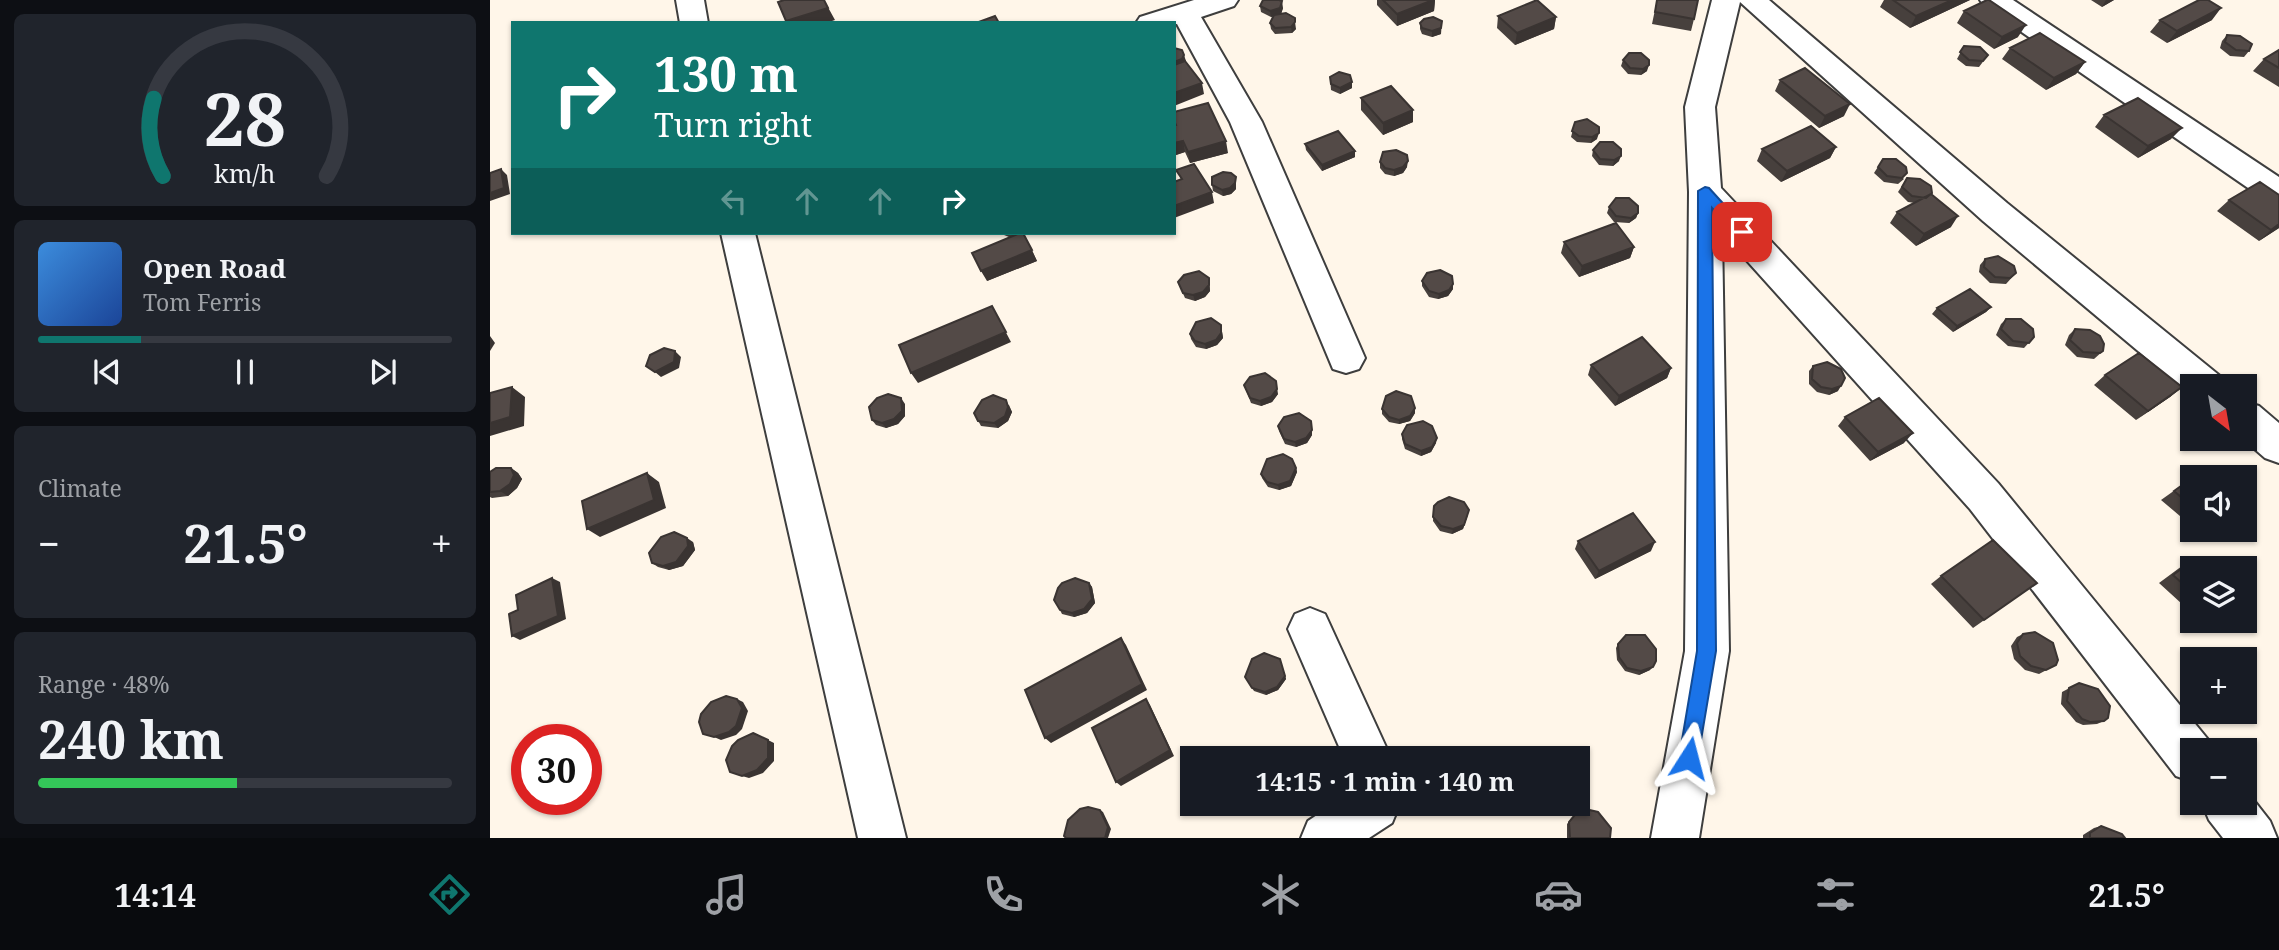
<!DOCTYPE html>
<html lang="en">
<head>
<meta charset="utf-8">
<style>
  :root { --surface:#171b24; --page:#20242c; --text:#f1f3f6; --muted:#9ea1a6; --line:#363941; --accent:#0f766e }
  body { margin:0; font-family:"Noto Serif",serif; background:var(--page); color:var(--text); height:100vh; display:flex; flex-direction:column; font-size:26px; white-space:nowrap }
  * { box-sizing:border-box; margin:0 }
  p { font-size:23px; color:var(--muted) }
  .icon { flex:none; width:38px; height:38px; fill:none; stroke:currentColor; stroke-width:2; stroke-linecap:round; stroke-linejoin:round }
  .map { position:relative; flex:1; overflow:hidden }
  .sheet { display:flex; flex-direction:column; gap:14px; padding:14px; background:#0d0f14; width:490px }
  .sheet>* { flex:none }
  .top-card { position:absolute; left:21px; top:21px; width:665px; height:214px; border-radius:0px; box-shadow:0 2px 5px #0004; background:#0f766e; color:#fff; overflow:hidden }
  .needle { width:46px; rotate:149deg }
  .tools { position:absolute; left:1690px; top:374px; display:grid; gap:14px }
  .tools a { display:grid; place-items:center; width:77px; height:77px; border-radius:0px; background:var(--surface); box-shadow:0 2px 5px #0004; font-size:35px }
  .speed { position:absolute; left:21px; top:724px; display:flex; gap:14px; font-size:35px; font-weight:700; text-align:center }
  .speed>* { display:grid; place-content:center; width:91px; height:91px; border-radius:50%; background:var(--surface); box-shadow:0 2px 5px #0004; line-height:1 }
  .speed .limit { border:10px solid #d22; background:#fff; color:#111 }
  .pin { position:absolute; display:grid; place-items:center; width:60px; height:60px; color:#fff; margin:-30px; border-radius:14px; box-shadow:0 4px 10px #0006 }
  .me { position:absolute; width:77px; margin:-38px; rotate:9deg; stroke-linejoin:round; filter:drop-shadow(0 0 5px #0008) }
  .turn { display:flex; align-items:center; gap:24px; height:147px; padding:0 28px; font-size:32px }
  .turn .icon { width:91px; height:91px; stroke-width:2.5 }
  .turn b { display:block; font-size:49px; line-height:60px }
  .lanes { display:flex; align-items:center; height:66px; padding:0 28px; background:#0003; justify-content:center; gap:35px; direction:ltr }
  .lanes .off { opacity:.35 }
  .big { font-size:52px; font-weight:700; line-height:1.1 }
  .sheet .tile { flex:1; display:flex; flex-direction:column; justify-content:center; gap:10px; min-width:0; padding:0 24px; border-radius:10px; background:var(--page) }
  .sheet .dial { align-items:center; gap:0 }
  .dial svg { height:182px; overflow:visible; fill:none; stroke:var(--line); stroke-width:7; stroke-linecap:round; text-anchor:middle }
  .dial text { fill:var(--text); stroke:none }
  .song { display:flex; align-items:center; gap:21px }
  .cover { width:84px; height:84px; border-radius:10px; background:linear-gradient(135deg,hsl(210 70% 55%),hsl(220 70% 35%)) }
  .played { height:7px; border-radius:4px; background:linear-gradient(90deg,var(--accent) 25%,var(--line) 25%) }
  .keys { display:flex; justify-content:space-around; direction:ltr }
  .heat { display:flex; justify-content:space-between; align-items:center; font-size:38px; direction:ltr }
  .charge { height:10px; border-radius:5px; background:linear-gradient(90deg,#34c759 48%,var(--line) 0) }
  .trip { position:absolute; left:690px; top:746px; width:410px; height:70px; border-radius:0px; background:var(--surface); box-shadow:0 2px 5px #0004; font-weight:700; line-height:70px; text-align:center }
  .dock { display:flex; height:112px; justify-content:space-around; align-items:center; background:#090b0e; color:var(--muted) }
  .dock .icon { width:49px; height:49px }
  .dock .selected { color:var(--accent) }
  .dock b { font-size:32px; color:var(--text) }
  main { display:flex; flex:1; min-height:0 }
  .map>svg:first-child { display:block }
  .lines { fill:none; stroke-linecap:round; stroke-linejoin:round }
  .minor-casing { stroke:#3e3e3e; stroke-width:4 }
  .minor { fill:#fff; fill-rule:evenodd }
  .wall { fill:#47403d }
  .shaded-wall { fill:#3a3432 }
  .building { fill:#534a47; stroke:#3a3432; stroke-width:2 }
  .route { fill:#1a73e8; stroke:#114b97; stroke-width:2 }
</style>
</head>
<body>
<main>
<section class="sheet">
<div class="tile dial"><svg viewBox="0 0 100 80">
<path d="M14 69A42 42 0 1 1 86 69"/>
<path d="M14 69A42 42 0 0 1 10 35" stroke="#0f766e"/>
<text x="50" y="56" font-size="32" font-weight="700">28</text>
<text x="50" y="72" font-size="11">km/h</text>
</svg></div>
<div class="tile">
<div class="song"><i class="cover"></i><div><b>Open Road</b><p>Tom Ferris</p></div></div>
<div class="played"></div>
<div class="keys"><svg class="icon" aria-label="previous" viewBox="0 0 24 24"><path d="M18 5L8 12l10 7zM5 5v14"/></svg><svg class="icon" aria-label="pause" viewBox="0 0 24 24"><path d="M8 5v14M16 5v14"/></svg><svg class="icon" aria-label="next" viewBox="0 0 24 24"><path d="M6 5l10 7-10 7zM19 5v14"/></svg></div>
</div>
<div class="tile"><p>Climate</p>
<div class="heat"><a>−</a><b class="big">21.5°</b><a>+</a></div>
</div>
<div class="tile"><p>Range · 48%</p><b class="big">240 km</b><div class="charge"></div></div>
</section>
<div class="map">
<svg width="1789" height="838" viewBox="0 0 1789 838">
  <rect width="100%" height="100%" fill="#fff6e9"/>
  <g class="lines">
    <defs>
      <path id="minor" d="M186 0H214L218 23H190Z
        M704 0H748L744 6 711 17 772 122 875 358 869 369 856 373 843 369 740 122 687 24 646 23 650 17Z
        M1222 0H1279L1517 203 1730 376 1736 387H1703V397L1493 221 1250 2 1225 107 1231 188 1508 483 1720 742 1723 751H1703V782L1686 776 1480 509 1232 233 1239 651 1209 838H1161L1195 651 1199 192 1195 107Z
        M1490 0H1523L1789 177V205L1777 201 1494 6Z
        M231 233H265L416 838H368Z
        M1755 402 1769 406 1789 423V463L1775 458 1753 439H1755Z
        M820 608 835 614 901 758H854L798 629 805 614Z
        M1755 789 1780 821 1787 838H1733L1719 820 1712 803H1755Z
        M845 803H909V806L902 823 879 838H811L818 821Z"/>
    </defs>
    <use href="#minor" class="minor-casing"/>
    <use href="#minor" class="minor"/>
  </g>
  <path class="wall" d="M887 0H945L944 11 907 26 887 5Z
    M1167 0H1208L1204 19 1201 31 1162 24Z
    M1394 0H1480L1420 28 1390 7Z
    M1601 0H1624L1612 7Z
    M770 6 793 8 791 14 806 29 802 33 785 34 781 29 780 23 784 16 781 17 771 12Z
    M1474 11 1528 37 1504 49 1467 23Z
    M1008 16 1066 17 1064 29 1025 45 1007 28Z
    M1670 20H1722L1677 43 1660 32Z
    M952 21 951 34 942 37 932 34 930 29V23Z
    M1737 35 1759 51 1754 57 1740 56 1730 48 1732 41Z
    M1474 46 1498 55 1489 67 1476 66 1467 59Z
    M1520 48 1595 62 1586 74 1556 90 1512 59Z
    M1789 50V87L1763 71 1774 59Z
    M1133 60 1157 71 1151 75 1138 74 1131 66Z
    M840 77 862 88 850 94 841 90Z
    M1290 80 1354 116 1329 128 1285 91Z
    M871 98 923 110V122L893 135 871 110Z
    M684 112 738 153 700 163 695 152 686 155 684 150Z
    M1614 115 1681 139 1648 158 1605 127Z
    M1085 122 1107 139 1101 143 1087 142 1081 137Z
    M815 144 865 151V157L832 171 816 150Z
    M1346 147 1340 158 1291 182 1267 161 1272 149Z
    M1103 150 1129 161 1123 166 1109 165 1102 156Z
    M1393 159 1414 179 1408 184 1394 182 1384 173Z
    M890 162 917 167 913 173 904 176 895 174 890 168Z
    M746 177V189L741 194 733 196 723 191 722 185Z
    M1417 178 1440 195 1461 227 1426 246 1400 223 1407 212 1425 203 1418 202 1408 192Z
    M1789 195V228L1769 241 1727 211 1739 200Z
    M1119 207 1148 213 1146 218 1139 223 1124 222 1117 213Z
    M513 233H538L534 235 547 261 497 281 519 237 514 235Z
    M1074 242 1144 247 1140 258 1089 277 1071 253Z
    M1495 259 1526 273 1516 284 1500 283 1489 272 1490 265Z
    M719 278 720 291 715 297 705 301 695 298 688 282Z
    M932 281 963 289 958 296 948 299 939 297 932 286Z
    M1501 307 1496 312 1463 332 1442 314 1447 308Z
    M1516 319 1544 337 1534 348 1518 346 1506 335 1511 324Z
    M731 325 733 338 727 345 716 349 706 347 701 339 700 334Z
    M1585 329 1613 351 1604 359 1587 357 1575 345 1579 335Z
    M1101 365 1181 368 1177 378 1125 406 1098 375Z
    M1323 366 1348 391 1339 395 1327 392 1319 384V371Z
    M1615 375 1692 387 1680 397 1646 420 1604 385Z
    M754 385 788 394 782 402 771 406 761 403Z
    M415 404V416L408 424 396 428 386 425 382 420Z
    M519 405 522 412 518 421 508 428 491 426 484 413Z
    M892 409 925 413 920 421 909 424 899 422 892 414Z
    M1355 417 1414 443 1380 461 1348 426Z
    M821 421 822 435 817 443 806 447 795 444 789 431 788 426Z
    M912 434 946 443 941 452 931 456 915 449 912 439Z
    M21 468 28 473 32 479 27 488 18 496 2 498 0 497V472Z
    M806 468 807 472 801 486 789 490 778 487 772 478 771 474Z
    M1716 468 1703 478V527L1671 500Z
    M944 506 978 515 973 529 962 534 950 531 943 521Z
    M1706 530H1723L1713 536Z
    M1088 541 1161 551 1105 579 1085 549Z
    M203 542 205 550 193 566 179 570 168 567 162 563Z
    M1706 558 1703 569V614L1669 583 1692 566Z
    M1451 576 1547 583 1483 628 1441 584Z
    M599 583 602 587 605 603 597 613 584 617 572 614 570 610Z
    M1710 621H1730L1717 628Z
    M1533 634 1566 665 1549 674 1535 670 1524 659 1521 646 1527 637Z
    M1128 644 1160 670 1149 675 1135 671 1127 660 1126 648Z
    M790 659 796 679 788 690 776 695 764 691 755 677Z
    M1589 683 1614 721 1607 724 1593 725 1586 722 1571 704 1572 692Z
    M1088 811 1120 838H1077V824Z
    M1611 826 1635 838H1593V835L1604 828Z"/>
  <path class="shaded-wall" d="M334 0 345 20 336 23H297L296 21Z
    M943 0H945L944 11 907 26V14Z
    M1462 0H1480L1420 28 1426 16Z
    M1616 0H1624L1612 7Z
    M792 1 793 8 791 14 781 17 780 11Z
    M1731 8 1722 20 1677 43 1687 31Z
    M1066 17 1064 29 1025 45 1027 33Z
    M805 22 806 29 802 33 801 27Z
    M1536 25 1528 37 1504 49 1512 37Z
    M951 28V34L942 37V31Z
    M694 55 696 61 684 68V62Z
    M1595 62 1586 74 1556 90 1564 78Z
    M1159 65 1157 71 1151 75 1153 69Z
    M862 82V88L850 94V88Z
    M712 83 714 94 684 106V93Z
    M1360 104 1354 116 1329 128 1335 116Z
    M923 110V122L893 135V123Z
    M1692 128 1681 139 1648 158 1658 146Z
    M1109 133 1107 139 1101 143 1102 137Z
    M693 141 695 152 686 155 684 143Z
    M736 141 738 153 700 163 698 152Z
    M1346 147 1340 158 1291 182 1297 171Z
    M865 151V157L832 171V165Z
    M1131 156 1129 161 1123 166 1124 160Z
    M918 161 917 167 913 173 904 176V170Z
    M11 169 17 175 20 194 0 201V193Z
    M746 177V189L741 194 733 196 732 190Z
    M722 192 724 203 684 218V206Z
    M1148 213 1146 218 1139 223 1141 218Z
    M1468 216 1461 227 1426 246 1434 234Z
    M1789 224V228L1769 241 1781 230Z
    M1144 247 1140 258 1089 277 1092 266Z
    M542 250 547 261 497 281 491 271Z
    M719 278 720 291 715 297 705 301 703 295Z
    M963 284V289L958 296 948 299 949 294Z
    M502 306 521 342 428 383 421 373Z
    M1501 307 1496 312 1463 332 1467 326Z
    M731 325 733 338 727 345 716 349 715 344Z
    M0 336 5 343 0 351Z
    M185 351 191 357 189 368 171 377 165 372Z
    M1181 368 1177 378 1125 406 1129 396Z
    M786 381 788 394 782 402 771 406 770 401Z
    M1351 386 1348 391 1339 395 1342 389Z
    M22 387 35 397 34 426 0 436V423Z
    M1692 387 1680 397 1646 420 1658 411Z
    M411 398 415 404V416L408 424 396 428 392 423Z
    M516 400 522 412 518 421 508 428 504 423Z
    M925 408V413L920 421 909 424V420Z
    M822 430V435L817 443 806 447 805 442Z
    M1423 433 1414 443 1380 461 1388 452Z
    M947 438 946 443 941 452 931 456V451Z
    M21 468 28 473 32 479 27 488 18 496 10 491Z
    M806 468 807 472 801 486 789 490 788 485Z
    M157 473 169 482 176 508 110 537 97 529Z
    M979 510 973 529 962 534 963 529Z
    M197 538 203 542 205 550 193 566 179 570 173 566Z
    M1165 542 1161 551 1105 579 1109 571Z
    M62 578 70 582 76 619 30 640 22 636Z
    M599 583 602 587 605 603 597 613 584 617 582 613Z
    M631 638 636 645 657 690 561 743 555 738Z
    M1163 667 1160 670 1149 675 1151 671Z
    M795 676 796 679 788 690 776 695 775 692Z
    M247 699 253 702 258 711 252 729 246 735 231 740 224 737Z
    M656 699 660 705 684 756 631 786 626 782Z
    M278 740 284 743V761L273 773 259 778 252 776Z
    M610 810 613 812 621 829 618 838H615Z"/>
  <path class="building" d="M294 0H334L338 8 296 21 288 2Z
    M773 0H789L792 1 790 8 780 11 770 6Z
    M893 0H943L907 14Z
    M1047 0 1066 17 1027 33 1008 16Z
    M1167 0H1208L1204 19 1165 12Z
    M1403 0H1462L1426 16Z
    M1497 0H1499L1536 25 1512 37 1474 11Z
    M1709 0H1718L1731 8 1687 31 1670 20Z
    M796 13 805 18V22L801 27 785 28 780 23 784 15Z
    M505 16 509 23H486Z
    M943 17 952 21 951 28 942 31 932 28 930 23 934 19Z
    M1550 33 1595 62 1564 78 1520 48Z
    M1737 35 1750 36 1762 44 1759 51 1746 50 1735 42Z
    M1474 46 1490 47 1498 55 1493 61 1479 60 1470 52Z
    M684 48 692 50 694 55 692 59 684 62Z
    M1789 50V68L1774 59Z
    M1139 53H1151L1159 60V65L1153 69 1140 68 1133 60Z
    M695 61 712 83 684 93V65Z
    M1315 68 1360 104 1335 116 1290 80Z
    M849 72 860 75 862 82 850 88 841 84 840 77Z
    M901 86 923 110 893 123 871 98Z
    M1648 98 1692 128 1658 146 1614 115Z
    M718 103 736 141 698 152 693 141 684 143V126L686 125 684 121V112Z
    M1097 119 1109 127V133L1102 137 1089 136 1082 131 1085 122Z
    M1321 126 1346 147 1297 171 1272 149Z
    M848 131 865 151 832 165 815 144Z
    M1110 142H1123L1131 149V156L1124 160 1110 159 1103 150Z
    M906 150 917 155 918 161 913 167 904 170 895 168 890 162 893 152Z
    M1393 159H1406L1416 167 1417 173 1412 178 1397 176 1388 167Z
    M704 164 722 192 684 206V182L692 179 686 170Z
    M11 169 14 188 0 193V173Z
    M733 172 741 173 746 177 745 183 740 188 732 190 722 185V177Z
    M1417 178 1430 179 1441 186 1442 193 1436 198 1422 196 1412 187Z
    M1770 182 1789 195V224L1781 230 1739 200Z
    M1441 194 1468 216 1434 234 1407 212Z
    M1126 198H1139L1148 206V213L1141 218 1126 216 1119 207Z
    M1126 223 1144 247 1092 266 1074 242Z
    M530 233H533L542 250 491 271 482 253Z
    M1508 256 1524 266 1526 273 1520 278 1505 277 1494 267 1495 259Z
    M950 270 962 276 963 284 959 290 949 294 939 291 932 281 937 273Z
    M709 271 719 278V285L713 292 703 295 693 293 688 282 694 275Z
    M1480 289 1501 307 1467 326 1447 308Z
    M502 306 516 332 421 373 409 345Z
    M721 318 731 325V333L726 340 715 344 705 341 700 334 706 322Z
    M1516 319H1531L1543 329 1544 337 1539 343 1523 341 1511 329Z
    M1585 329 1600 330 1610 336 1614 344 1613 351 1610 353 1593 352 1580 340Z
    M1152 337 1181 368 1129 396 1101 365Z
    M174 348 185 351 184 362 165 372 156 366 160 355Z
    M1649 353 1692 387 1658 411 1615 375Z
    M1337 362 1351 369 1355 378 1351 386 1342 389 1331 387 1322 379 1323 366Z
    M775 373 786 381 787 389 781 397 770 401 760 398 754 385 760 377Z
    M22 387 20 417 0 423V393Z
    M906 391 921 396 925 408 920 416 909 420 899 417 892 409 896 396Z
    M398 394 411 398 412 411 404 419 392 423 382 420 379 407 387 398Z
    M503 395 516 400 518 407 515 416 504 423 488 421 484 413 492 400Z
    M1389 398 1423 433 1388 452 1355 417Z
    M809 413 821 421 822 430 816 438 805 442 794 439 788 426 794 417Z
    M933 421 942 426 947 438 942 447 931 451 915 444 912 434 917 425Z
    M793 454 802 459 806 468 800 481 788 485 777 482 771 474 777 459Z
    M6 468H21L24 475 20 484 10 491 0 492V472Z
    M1716 468 1728 478H1703V507L1684 491Z
    M157 473 164 500 97 529 92 501Z
    M959 497 974 502 979 510 974 525 963 529 951 526 943 517 944 506 948 502Z
    M1143 513 1165 542 1109 571 1088 541Z
    M184 532 197 538 198 546 186 562 173 566 162 563 159 553 171 537Z
    M1503 540 1547 583 1494 620 1451 576Z
    M1706 558 1718 569H1703V593L1683 575Z
    M62 578 68 616 22 636 19 614 28 610 26 595Z
    M585 578 599 583 602 599 594 609 582 613 570 610 564 600 568 588 572 583Z
    M1545 632 1563 643 1568 660 1566 665 1556 670 1541 666 1530 656 1527 643 1533 634Z
    M1136 635H1155L1166 649V661L1163 667 1151 671 1137 668 1129 657 1128 644Z
    M631 638 652 684 555 738 535 690Z
    M774 653 790 659 795 676 787 687 775 692 762 688 755 677 762 659Z
    M1589 683 1608 689 1620 706 1618 718 1614 721 1600 722 1592 719 1577 701 1579 688Z
    M236 696 247 699 252 708 246 726 239 732 224 737 213 734 209 722 211 714 221 702Z
    M656 699 680 750 626 782 602 728Z
    M263 733 278 740V758L267 770 252 776 240 772 236 760 242 746 248 740Z
    M598 807 610 810 618 827 615 838H576L574 836 578 820 590 809Z
    M1095 809 1108 812 1121 828 1120 838H1080L1079 822 1088 811Z
    M1611 826 1632 834 1635 838H1600V833Z"/>
  <path class="route" d="M1215 187 1219 188 1259 232 1257 236H1247L1222 208 1226 651 1208 758 1206 765 1199 767 1192 765 1189 758 1207 651 1208 191Z"/>
</svg>
<div class="tools">
<a><svg class="needle" viewBox="-14 -14 28 28"><path d="M0-13l5 13h-10z" fill="#e53935"/><path d="M0 13l5-13h-10z" fill="#9ea1a6"/></svg></a>
<a><svg class="icon" aria-label="sound" viewBox="0 0 24 24"><path d="M4 9h4l5-4v14l-5-4H4zM17 9q2 3 0 6"/></svg></a>
<a><svg class="icon" aria-label="layers" viewBox="0 0 24 24"><path d="M12 4l9 5-9 5-9-5zM3 14l9 5 9-5"/></svg></a>
<a>+</a>
<a>−</a>
</div>
<div class="speed"><div class="limit">30</div></div>
<div class="pin" style="left:1252px;top:232px;background:#d93025"><svg class="icon" aria-label="arrive" viewBox="0 0 24 24"><path d="M6 21V4h12l-3 4 3 4H6"/></svg></div>
<svg class="me" style="left:1199px;top:758px" viewBox="-20 -20 40 40"><path d="M0-17L14 15 0 8-14 15z" fill="#1a73e8" stroke="#fff" stroke-width="4"/></svg>
<div class="trip">14:15 · 1 min · 140 m</div>
<div class="top-card">
<div class="turn"><svg class="icon" aria-label="right" viewBox="0 0 24 24"><path d="M7 20v-9h11M14 6l5 5-5 5"/></svg><div><b>130 m</b>Turn right</div></div>
<div class="lanes"><svg class="icon off" aria-label="left" viewBox="0 0 24 24"><path d="M17 20v-9H6M10 6l-5 5 5 5"/></svg><svg class="icon off" aria-label="ahead" viewBox="0 0 24 24"><path d="M12 20V5M6 11l6-6 6 6"/></svg><svg class="icon off" aria-label="ahead" viewBox="0 0 24 24"><path d="M12 20V5M6 11l6-6 6 6"/></svg><svg class="icon" aria-label="right" viewBox="0 0 24 24"><path d="M7 20v-9h11M14 6l5 5-5 5"/></svg></div>
</div>
</div>
</main>
<nav class="dock">
<b>14:14</b>
<svg class="icon selected" aria-label="directions" viewBox="0 0 24 24"><path d="M12 3l9 9-9 9-9-9zM9 14v-3h6M13 9l2 2-2 2"/></svg>
<svg class="icon" aria-label="music" viewBox="0 0 24 24"><path d="M9 18V5l10-2v13"/><circle cx="6" cy="18" r="3"/><circle cx="16" cy="16" r="3"/></svg>
<svg class="icon" aria-label="phone" viewBox="0 0 24 24"><path d="M5 4h4l2 5-3 2q2 4 5 5l2-3 5 2v4C11 20 4 13 5 4z"/></svg>
<svg class="icon" aria-label="climate" viewBox="0 0 24 24"><path d="M12 3v18M4 7l16 10M4 17L20 7"/></svg>
<svg class="icon" aria-label="car" viewBox="0 0 24 24"><path d="M5 17H2v-5l4-1 3-4h7l3 4 3 1v5h-3M9 17h6M6 11h13"/><circle cx="7" cy="17" r="2"/><circle cx="17" cy="17" r="2"/></svg>
<svg class="icon" aria-label="filters" viewBox="0 0 24 24"><path d="M4 7h16M4 17h16"/><circle cx="9" cy="7" r="2"/><circle cx="15" cy="17" r="2"/></svg>
<b>21.5°</b>
</nav>
</body>
</html>
